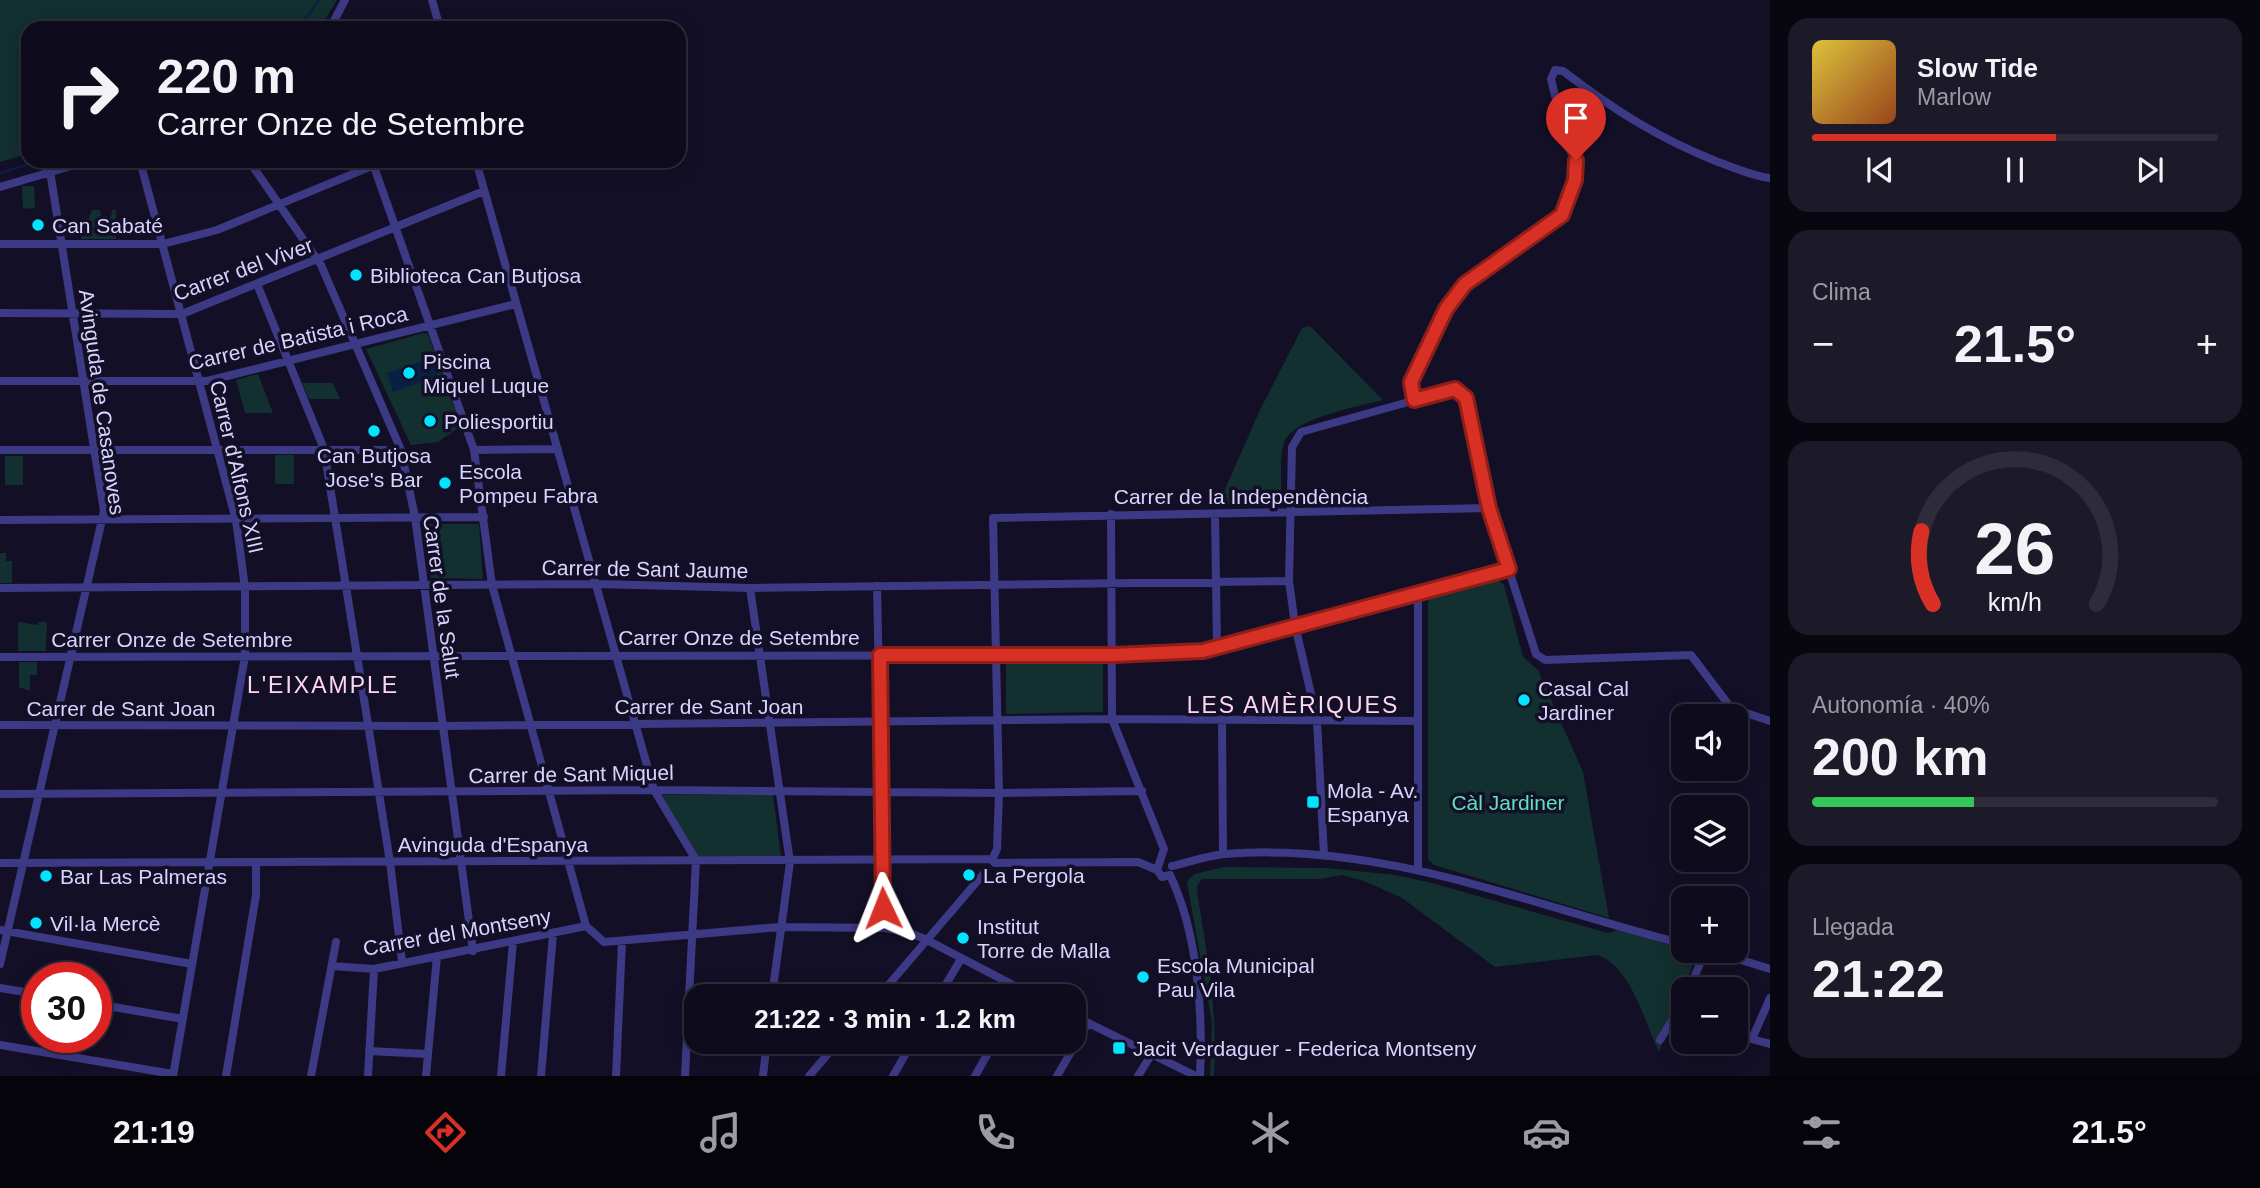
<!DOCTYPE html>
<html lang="es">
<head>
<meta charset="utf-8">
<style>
  :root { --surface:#0e0b1c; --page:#1c1929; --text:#f1f3f6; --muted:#9b9ba3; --line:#2e2b3b; --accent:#d93025 }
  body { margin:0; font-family:Arial,sans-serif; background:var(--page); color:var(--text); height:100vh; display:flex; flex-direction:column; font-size:26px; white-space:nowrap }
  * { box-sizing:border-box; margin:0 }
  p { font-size:23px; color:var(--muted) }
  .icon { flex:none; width:38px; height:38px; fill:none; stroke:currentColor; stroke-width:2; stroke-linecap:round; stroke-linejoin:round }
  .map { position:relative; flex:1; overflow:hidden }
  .sheet { display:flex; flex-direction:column; gap:18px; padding:18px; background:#08060f; width:490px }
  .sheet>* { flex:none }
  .hud { position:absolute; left:21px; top:21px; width:665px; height:147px; border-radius:21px; box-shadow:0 4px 18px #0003,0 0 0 2px var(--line); background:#0e0b1c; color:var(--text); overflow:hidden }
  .buttons { position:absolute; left:1671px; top:704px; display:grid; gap:14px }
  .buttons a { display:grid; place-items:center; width:77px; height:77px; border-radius:14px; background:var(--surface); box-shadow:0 4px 18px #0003,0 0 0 2px var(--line); font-size:35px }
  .speed { position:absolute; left:21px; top:962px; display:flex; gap:14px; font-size:35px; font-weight:700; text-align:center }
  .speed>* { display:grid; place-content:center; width:91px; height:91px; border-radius:50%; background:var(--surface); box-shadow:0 4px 18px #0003,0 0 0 2px var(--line); line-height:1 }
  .speed .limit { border:10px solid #d22; background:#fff; color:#111 }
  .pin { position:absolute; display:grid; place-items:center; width:60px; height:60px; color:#fff; margin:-72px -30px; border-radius:50% 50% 50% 0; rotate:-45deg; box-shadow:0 0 7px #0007 }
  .pin .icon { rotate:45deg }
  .me { position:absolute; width:77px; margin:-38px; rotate:358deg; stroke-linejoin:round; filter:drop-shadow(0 0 5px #0008) }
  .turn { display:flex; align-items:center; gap:24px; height:147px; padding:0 21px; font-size:32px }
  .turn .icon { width:91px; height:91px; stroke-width:2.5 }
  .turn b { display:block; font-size:49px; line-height:60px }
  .big { font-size:52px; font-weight:700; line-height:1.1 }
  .sheet .tile { flex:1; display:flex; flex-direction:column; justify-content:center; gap:10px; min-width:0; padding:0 24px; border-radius:21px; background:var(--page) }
  .sheet .dial { align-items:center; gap:0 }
  .dial svg { height:182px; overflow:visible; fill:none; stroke:var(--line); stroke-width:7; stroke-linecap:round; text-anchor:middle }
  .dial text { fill:var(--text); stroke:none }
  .song { display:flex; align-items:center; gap:21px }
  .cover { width:84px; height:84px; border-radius:10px; background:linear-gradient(135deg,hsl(50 70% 55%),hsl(20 70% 35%)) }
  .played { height:7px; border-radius:4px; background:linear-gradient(90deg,var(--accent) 60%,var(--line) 60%) }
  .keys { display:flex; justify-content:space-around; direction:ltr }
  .heat { display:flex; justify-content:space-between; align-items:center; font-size:38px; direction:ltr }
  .charge { height:10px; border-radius:5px; background:linear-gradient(90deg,#34c759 40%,var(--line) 0) }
  .trip { position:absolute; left:684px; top:984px; width:402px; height:70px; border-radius:21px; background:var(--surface); box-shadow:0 4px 18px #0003,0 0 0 2px var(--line); font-weight:700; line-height:70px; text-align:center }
  .menu { display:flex; height:112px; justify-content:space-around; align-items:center; background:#06040b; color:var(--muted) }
  .menu .icon { width:49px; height:49px }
  .menu .on { color:var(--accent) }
  .menu b { font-size:32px; color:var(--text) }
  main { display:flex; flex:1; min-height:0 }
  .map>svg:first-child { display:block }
  .green { fill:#12302f }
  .water { fill:#0a1f44 }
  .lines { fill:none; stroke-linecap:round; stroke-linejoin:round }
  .stream { stroke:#0a1f44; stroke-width:2.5 }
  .street { stroke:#3d3a85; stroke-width:8 }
  .route-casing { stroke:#8d1f18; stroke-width:18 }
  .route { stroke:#d93025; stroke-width:12 }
  .poi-dot { fill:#00e5ff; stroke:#130f26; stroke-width:2.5 }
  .labels { text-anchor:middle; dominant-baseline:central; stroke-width:7; stroke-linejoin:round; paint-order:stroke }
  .poi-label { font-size:21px; fill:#d9d4ff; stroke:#130f26; text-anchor:start }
  .street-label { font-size:21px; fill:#d9d4ff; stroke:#130f26 }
  .park-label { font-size:21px; fill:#5fe0c0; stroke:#130f26 }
  .neighbourhood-label { font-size:23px; letter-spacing:2px; fill:#ffd6f0; stroke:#130f26 }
</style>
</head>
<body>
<main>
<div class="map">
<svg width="1770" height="1076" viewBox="0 0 1770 1076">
  <rect width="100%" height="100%" fill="#130f26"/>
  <path class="green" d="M0 0H337L320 28H28V154L0 162Z
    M22 186H34L35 208 23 209Z
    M92 210H100L101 217H111L112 210H116V239H81V219L89 218Z
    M1310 326 1383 400C1361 406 1291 418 1284 443 1279 459 1282 482 1281 498L1272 505H1218L1260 410 1302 328Z
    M423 333 428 334 461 426 438 442 411 445 366 349Z
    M258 374 273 413H245L236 380Z
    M302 383H333L340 399H309Z
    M275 455H294V484H275Z
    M5 456H23V485H5Z
    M423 524H479L483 579 431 578Z
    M0 553H6V561H12V583H0Z
    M1491 580H1498L1504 585 1523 657 1538 670 1583 772 1609 918 1434 865 1428 859V597Z
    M18 622 39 625 38 622H47L46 651H18Z
    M19 662H37V675H30V691L19 687Z
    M1006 662 1103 663V712L1006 714Z
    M662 795H773L781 857 697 856Z
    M1224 867 1326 868 1395 875 1432 883 1608 933 1618 930 1694 952 1696 956 1659 1052C1644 1021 1632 968 1598 955L1495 967 1402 898 1364 881 1342 875 1320 879H1202L1197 886 1198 898C1208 958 1218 1015 1214 1076H1210L1212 1023 1187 882 1194 874Z"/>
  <path class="water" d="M431 358 438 376 425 381 423 375 424 381 393 392 387 373Z"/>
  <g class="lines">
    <path class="stream" d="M299 28 319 0
      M0 173 38 161"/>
    <path class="street" d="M432 0 440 28
      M330 28 345 0
      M140 161 236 520 245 588V656L173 1076
      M249 161 321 265 401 450 415 517 473 951
      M372 161 474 450 492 585 586 926 604 942 780 927 884 928 908 932 927 940 1034 996
      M476 161 654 790 696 860 685 1076
      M0 187 88 161
      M0 244H163L217 230 384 161
      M257 284 324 449 390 862 402 962
      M0 313 182 314 484 191
      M0 381H207L516 304
      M1414 400 1411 382 1446 309 1465 284 1562 215 1575 179 1576 160 1567 146 1551 79 1555 70 1563 71C1614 110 1658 138 1718 162 1735 168 1752 176 1770 178
      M0 450H401
      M474 450 558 449
      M1111 514 1112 719 1164 849 1157 870
      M1215 515 1217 646
      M0 520 484 517
      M877 586 884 928
      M0 588 598 584 750 588 1289 581
      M750 588 790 862 772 996
      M1418 594V869
      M0 657 1113 655 1203 651 1509 569
      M1222 721 1223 854
      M0 725 443 726 1112 719 1418 721
      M0 794 654 790 999 793 1142 791
      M1324 855 1317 720 1295 625 1289 581 1292 447 1301 432 1455 389 1466 398 1489 508 1536 654 1545 660 1691 655 1731 708 1770 721
      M992 860 997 849 999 793 993 518 1489 508
      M0 863 990 859 995 863
      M995 863 1138 862 1157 870 1162 877 1170 875
      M1172 866C1189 862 1207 856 1224 854 1384 841 1532 906 1684 944
      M1170 875C1198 934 1203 1012 1200 1076
      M0 930 192 964
      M1709 950 1770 969
      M0 964 104 511 50 171
      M332 966 374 969 586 926
      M0 988 37 994
      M1689 989 1706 950
      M879 996 986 871
      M939 996 961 959
      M96 1004 183 1019
      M1074 1016 1196 1076
      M1736 1035 1770 1044
      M1752 1039 1770 998
      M1660 1040 1684 1001
      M0 1045 173 1074
      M369 1051 428 1054
      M226 1076 256 895V863
      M311 1076 336 942
      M368 1076 374 969
      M426 1076 437 956
      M501 1076 513 942
      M541 1076 553 934
      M616 1076 622 941
      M763 1076 767 1041
      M809 1076 839 1041
      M893 1076 913 1041
      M975 1076 995 1041
      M1057 1076 1088 1023
      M1138 1076 1151 1055"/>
  </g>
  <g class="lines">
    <defs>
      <path id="route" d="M883 908 880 655H1113L1203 651 1509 569 1489 508 1466 398 1455 389 1414 400 1411 382 1446 309 1465 284 1562 215 1575 180 1576 160"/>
    </defs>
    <use href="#route" class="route-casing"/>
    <use href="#route" class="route"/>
  </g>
  <g class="poi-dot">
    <circle cx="38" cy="225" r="7"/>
    <circle cx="356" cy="275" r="7"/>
    <circle cx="409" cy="373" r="7"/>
    <circle cx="430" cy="421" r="7"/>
    <circle cx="374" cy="431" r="7"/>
    <circle cx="445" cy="483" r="7"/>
    <circle cx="1524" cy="700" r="7"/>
    <rect x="1306" y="795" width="14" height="14" rx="3.5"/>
    <circle cx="969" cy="875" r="7"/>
    <circle cx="46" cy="876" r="7"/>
    <circle cx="36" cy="923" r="7"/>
    <circle cx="963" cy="938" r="7"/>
    <circle cx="1143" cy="977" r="7"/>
    <rect x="1112" y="1041" width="14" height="14" rx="3.5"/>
  </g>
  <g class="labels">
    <g class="poi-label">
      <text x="52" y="225">Can Sabaté</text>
      <text x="370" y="275">Biblioteca Can Butjosa</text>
      <text x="423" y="361">Piscina<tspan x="423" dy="24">Miquel Luque</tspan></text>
      <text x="444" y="421">Poliesportiu</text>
      <text x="374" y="455" text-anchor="middle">Can Butjosa<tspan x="374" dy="24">Jose's Bar</tspan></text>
      <text x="459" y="471">Escola<tspan x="459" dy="24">Pompeu Fabra</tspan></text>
      <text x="1538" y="688">Casal Cal<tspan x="1538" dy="24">Jardiner</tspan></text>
      <text x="1327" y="790">Mola - Av.<tspan x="1327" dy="24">Espanya</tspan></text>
      <text x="983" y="875">La Pergola</text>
      <text x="60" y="876">Bar Las Palmeras</text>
      <text x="50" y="923">Vil·la Mercè</text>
      <text x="977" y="926">Institut<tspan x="977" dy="24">Torre de Malla</tspan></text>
      <text x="1157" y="965">Escola Municipal<tspan x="1157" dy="24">Pau Vila</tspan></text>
      <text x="1133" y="1048">Jacit Verdaguer - Federica Montseny</text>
    </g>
    <g class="street-label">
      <text transform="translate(243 269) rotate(-20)">Carrer del Viver</text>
      <text transform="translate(298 338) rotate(-13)">Carrer de Batista i Roca</text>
      <text transform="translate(102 402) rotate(82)">Avinguda de Casanoves</text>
      <text transform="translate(237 467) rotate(77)">Carrer d'Alfons XIII</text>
      <text x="1241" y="496">Carrer de la Independència</text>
      <text transform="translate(645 569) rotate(1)">Carrer de Sant Jaume</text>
      <text transform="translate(442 597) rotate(82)">Carrer de la Salut</text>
      <text x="739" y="637">Carrer Onze de Setembre</text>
      <text x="172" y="639">Carrer Onze de Setembre</text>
      <text x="709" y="706">Carrer de Sant Joan</text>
      <text x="121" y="708">Carrer de Sant Joan</text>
      <text transform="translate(571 774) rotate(-1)">Carrer de Sant Miquel</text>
      <text x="493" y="844">Avinguda d'Espanya</text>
      <text transform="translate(457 932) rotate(-10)">Carrer del Montseny</text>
    </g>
    <g class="park-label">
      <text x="1508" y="802">Càl Jardiner</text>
    </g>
    <g class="neighbourhood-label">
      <text x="323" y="685">L'EIXAMPLE</text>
      <text x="1293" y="705">LES AMÈRIQUES</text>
    </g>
  </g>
</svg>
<div class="buttons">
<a><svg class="icon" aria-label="sound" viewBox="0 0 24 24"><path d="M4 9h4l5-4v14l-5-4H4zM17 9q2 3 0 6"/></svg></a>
<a><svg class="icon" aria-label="layers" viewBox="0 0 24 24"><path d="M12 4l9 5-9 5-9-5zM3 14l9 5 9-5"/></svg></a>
<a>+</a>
<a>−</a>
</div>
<div class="speed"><div class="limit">30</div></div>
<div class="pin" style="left:1576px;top:160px;background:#d93025"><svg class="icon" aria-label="arrive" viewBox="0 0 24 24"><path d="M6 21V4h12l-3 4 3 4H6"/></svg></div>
<svg class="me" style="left:883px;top:908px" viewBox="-20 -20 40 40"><path d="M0-17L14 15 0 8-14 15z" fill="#d93025" stroke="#fff" stroke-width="4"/></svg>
<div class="trip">21:22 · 3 min · 1.2 km</div>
<div class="hud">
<div class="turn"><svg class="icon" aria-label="right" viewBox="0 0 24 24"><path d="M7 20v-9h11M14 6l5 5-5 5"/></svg><div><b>220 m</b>Carrer Onze de Setembre</div></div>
</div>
</div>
<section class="sheet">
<div class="tile">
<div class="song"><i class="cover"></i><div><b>Slow Tide</b><p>Marlow</p></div></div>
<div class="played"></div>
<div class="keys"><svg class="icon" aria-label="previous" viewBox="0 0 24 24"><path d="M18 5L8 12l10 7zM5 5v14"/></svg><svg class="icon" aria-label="pause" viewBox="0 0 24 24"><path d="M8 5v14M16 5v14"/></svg><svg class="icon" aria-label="next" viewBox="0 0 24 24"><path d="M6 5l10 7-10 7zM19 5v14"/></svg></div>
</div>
<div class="tile"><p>Clima</p>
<div class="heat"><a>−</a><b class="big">21.5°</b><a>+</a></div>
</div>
<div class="tile dial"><svg viewBox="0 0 100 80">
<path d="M14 69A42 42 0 1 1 86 69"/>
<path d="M14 69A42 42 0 0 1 9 37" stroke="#d93025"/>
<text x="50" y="56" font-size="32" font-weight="700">26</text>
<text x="50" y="72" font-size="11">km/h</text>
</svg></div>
<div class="tile"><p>Autonomía · 40%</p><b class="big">200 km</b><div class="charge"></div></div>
<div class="tile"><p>Llegada</p><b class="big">21:22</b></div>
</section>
</main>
<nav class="menu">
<b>21:19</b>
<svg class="icon on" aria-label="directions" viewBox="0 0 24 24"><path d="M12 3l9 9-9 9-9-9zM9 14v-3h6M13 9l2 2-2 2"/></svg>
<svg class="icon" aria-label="music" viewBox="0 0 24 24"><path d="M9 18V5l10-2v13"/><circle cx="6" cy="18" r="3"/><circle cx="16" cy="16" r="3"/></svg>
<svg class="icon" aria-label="phone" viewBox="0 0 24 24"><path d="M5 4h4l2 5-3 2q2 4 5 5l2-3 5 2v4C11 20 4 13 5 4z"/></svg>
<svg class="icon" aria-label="climate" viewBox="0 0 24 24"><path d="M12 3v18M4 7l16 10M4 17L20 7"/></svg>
<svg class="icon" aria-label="car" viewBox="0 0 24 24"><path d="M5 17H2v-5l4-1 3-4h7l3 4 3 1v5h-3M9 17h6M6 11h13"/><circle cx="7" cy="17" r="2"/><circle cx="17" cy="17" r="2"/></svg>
<svg class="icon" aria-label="filters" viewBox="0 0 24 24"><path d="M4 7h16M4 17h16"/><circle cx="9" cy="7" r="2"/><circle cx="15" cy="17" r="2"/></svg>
<b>21.5°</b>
</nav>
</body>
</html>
